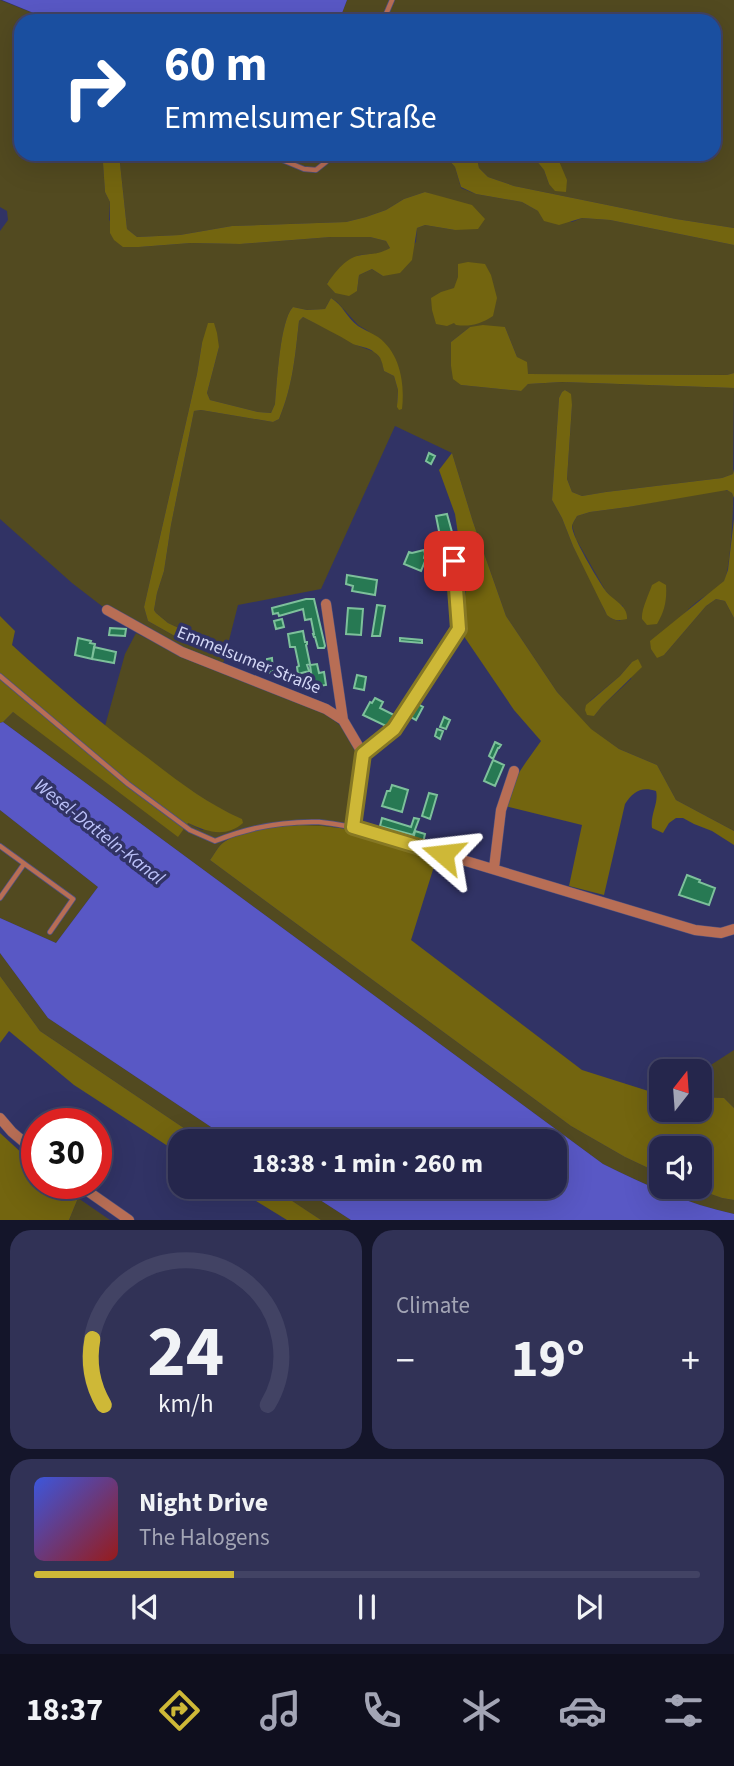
<!DOCTYPE html>
<html lang="en">
<head>
<meta charset="utf-8">
<style>
  :root { --surface:#25264c; --page:#313256; --text:#f1f3f6; --muted:#a3a5b5; --line:#424364; --accent:#ceb837 }
  body { margin:0; font-family:"Source Sans 3",sans-serif; background:var(--page); color:var(--text); height:100vh; display:flex; flex-direction:column; font-size:26px; white-space:nowrap }
  * { box-sizing:border-box; margin:0 }
  p { font-size:23px; color:var(--muted) }
  .icon { flex:none; width:38px; height:38px; fill:none; stroke:currentColor; stroke-width:2; stroke-linecap:round; stroke-linejoin:round }
  .map { position:relative; height:1220px; overflow:hidden }
  .details { display:flex; flex-direction:column; gap:10px; padding:10px; background:#14152a; flex:1 }
  .details>* { flex:none }
  .guide { position:absolute; left:14px; top:14px; width:707px; height:147px; border-radius:21px; box-shadow:0 7px 28px #0002,0 0 0 2px var(--line); background:#1a4fa0; color:#fff; overflow:hidden }
  .needle { width:46px; rotate:17deg }
  .tools { position:absolute; left:649px; top:1059px; display:grid; gap:14px }
  .tools a { display:grid; place-items:center; width:63px; height:63px; border-radius:14px; background:var(--surface); box-shadow:0 7px 28px #0002,0 0 0 2px var(--line); font-size:35px }
  .speed { position:absolute; left:21px; top:1108px; display:flex; gap:14px; font-size:35px; font-weight:700; text-align:center }
  .speed>* { display:grid; place-content:center; width:91px; height:91px; border-radius:50%; background:var(--surface); box-shadow:0 7px 28px #0002,0 0 0 2px var(--line); line-height:1 }
  .speed .limit { border:10px solid #d22; background:#fff; color:#111 }
  .pin { position:absolute; display:grid; place-items:center; width:60px; height:60px; color:#fff; margin:-30px; border-radius:14px; box-shadow:0 4px 10px #0006 }
  .me { position:absolute; width:77px; margin:-38px; rotate:287deg; stroke-linejoin:round; filter:drop-shadow(0 0 5px #0008) }
  .turn { display:flex; align-items:center; gap:24px; height:147px; padding:0 35px; font-size:32px }
  .turn .icon { width:91px; height:91px; stroke-width:2.5 }
  .turn b { display:block; font-size:49px; line-height:60px }
  .big { font-size:52px; font-weight:700; line-height:1.1 }
  .details .card { flex:1; display:flex; flex-direction:column; justify-content:center; gap:10px; min-width:0; padding:0 24px; border-radius:21px; background:var(--page) }
  .details .dial { align-items:center; gap:0 }
  .dial svg { height:182px; overflow:visible; fill:none; stroke:var(--line); stroke-width:7; stroke-linecap:round; text-anchor:middle }
  .dial text { fill:var(--text); stroke:none }
  .song { display:flex; align-items:center; gap:21px }
  .cover { width:84px; height:84px; border-radius:10px; background:linear-gradient(135deg,hsl(230 70% 55%),hsl(0 70% 35%)) }
  .played { height:7px; border-radius:4px; background:linear-gradient(90deg,var(--accent) 30%,var(--line) 30%) }
  .keys { display:flex; justify-content:space-around; direction:ltr }
  .heat { display:flex; justify-content:space-between; align-items:center; font-size:38px; direction:ltr }
  .details .tiles { flex:1; display:grid; gap:10px; grid-template-columns:1fr 1fr }
  .card:last-child { grid-column:span 2 }
  .trip { position:absolute; left:168px; top:1129px; width:399px; height:70px; border-radius:21px; background:var(--surface); box-shadow:0 7px 28px #0002,0 0 0 2px var(--line); font-weight:700; line-height:70px; text-align:center }
  .tab-bar { display:flex; height:112px; justify-content:space-around; align-items:center; background:#0f0f1e; color:var(--muted) }
  .tab-bar .icon { width:49px; height:49px }
  .tab-bar .current { color:var(--accent) }
  .tab-bar b { font-size:32px; color:var(--text) }
  .map>svg:first-child { display:block }
  .green { fill:#524a20; fill-rule:evenodd }
  .forest { fill:#73650f }
  .water { fill:#5958c5 }
  .building { fill:#277953; stroke:#7dc09b; stroke-width:2 }
  .lines { fill:none; stroke-linecap:round; stroke-linejoin:round }
  .lane-casing { stroke:#4e517f; stroke-width:6 }
  .street-casing { stroke:#4e517f; stroke-width:11 }
  .lane { stroke:#b86e55; stroke-width:4.5 }
  .street { stroke:#b86e55; stroke-width:10 }
  .route-casing { stroke:#867824; stroke-width:18 }
  .route { stroke:#ceb837; stroke-width:12 }
  .labels { text-anchor:middle; dominant-baseline:central; stroke-width:7; stroke-linejoin:round; paint-order:stroke }
  .street-label { font-size:18px; fill:#d3d7f6; stroke:#313365 }
  .water-label { font-size:19px; font-style:italic; fill:#bcc2fa; stroke:#313365 }
</style>
</head>
<body>
<div class="map">
<svg width="734" height="1220" viewBox="0 0 734 1220">
  <rect width="100%" height="100%" fill="#313365"/>
  <path class="green" d="M0 0 53 21H21V154H104L103 163 105 192 110 202 109 220 139 247 191 243 240 244 331 237H370L386 241 390 248 380 254 359 255 327 283 335 293 357 291 359 275 372 269 383 276 416 242 417 228 425 225 455 230 447 199 425 192 404 199 386 210 366 217 346 222 232 226 180 235 137 237 127 229 119 154H444L455 167 461 188 476 194 522 202 538 211 572 222 582 218 610 220 734 245V373L727 375 528 374 517 357 505 327H470L451 342V366L461 385 520 391 528 384 562 382 734 388 733 474 722 478 606 492 582 496 572 492 567 479 572 405 566 390 562 392 559 398 552 500 562 518 573 546 601 600C604 611 607 619 620 621L623 606 615 602 605 590 576 539 572 525 577 516 590 512 628 507 719 490C725 490 730 489 733 495 734 504 730 574 724 581 719 588 705 596 698 601 676 618 674 630 664 655L706 606 716 599 725 601 734 618V831L676 800 657 765 619 749 590 729 557 692 506 616 473 522 452 453 395 426 321 589 238 605 223 664 184 648 137 621 107 610 72 583 0 519V231L8 220 7 211 0 207ZM331 298 337 302 358 325 368 331 402 384V408L397 403 398 390 394 376 384 371 382 360 375 352 356 345 346 338 303 317 299 321C295 357 293 385 279 419L273 422 201 410 194 411 171 525 164 571 157 593 154 610 156 613 168 623 202 639 189 644 148 621 144 607 197 374 202 343 219 347 207 393 210 400 258 412 271 413 275 404C277 384 280 320 293 307L307 310 325 309ZM632 662 631 679 602 706 594 716 590 701 620 676Z
    M347 0H734V228L676 219 514 186 488 177 479 168 476 154H531L544 170 549 184 559 159 556 154H714V21H339Z
    M136 633 174 652 322 712C374 743 358 780 348 829 313 824 278 823 244 834 237 836 229 838 223 842 218 847 214 855 210 860L571 1126 625 1157 661 1174 662 1186 691 1187 722 1198 734 1200V1214C688 1204 645 1185 603 1164L3 722 13 712 188 823 202 830 241 819C191 796 149 759 105 726L125 654Z
    M0 810 98 887 56 943 0 918Z
    M0 953 48 1018 232 1141H203L40 1031 0 976Z
    M734 1050V1108L724 1098 700 1097V1072Z
    M271 1187H300L351 1220H321Z
    M78 1198 110 1220H69Z"/>
  <path class="forest" d="M104 154H119L127 229 137 237 180 235 232 226 346 222 366 217 386 210 404 199 425 192 472 205 485 219 478 229 455 230 425 225 417 228 412 260 400 273 383 276 372 269 359 275 357 291 349 296 335 293 327 284C336 271 346 257 362 255 375 253 377 255 390 248L386 241 370 237H331L240 244 191 243 139 247H123L114 240 110 233V202L105 192 103 163Z
    M444 154H476L479 168 488 177 514 186 676 219 734 228V245L610 220 582 218 559 225 544 221 538 211 522 202 476 194 461 187 455 167Z
    M531 154H556L567 180 566 192 555 191 549 184 544 170Z
    M468 262 485 264 491 275 497 298 493 316C481 324 470 327 456 325L454 323 447 326 436 324 432 310 431 298 441 292 454 288 458 277V264Z
    M331 298C343 305 347 318 358 326 364 330 372 333 378 337 400 353 405 383 402 409L399 410 397 407 398 390 394 376 384 371C382 363 382 357 374 352 368 347 360 347 353 344 337 334 320 326 303 317L299 321C295 357 293 385 279 419L273 422 201 410 194 411 171 525 164 571 157 593 154 610 156 613 168 623 202 639 204 645 189 644 148 621 144 607 197 374 202 343 208 323H214L217 333 219 347 207 393 210 400 258 412 271 413 275 404C277 383 280 320 293 307L307 310 325 309Z
    M483 325 505 327 517 357 527 362 528 374 727 375 734 373V388L562 382 528 384 521 391 461 385 453 379 451 366V342L470 327Z
    M565 390 571 394 572 405 567 479 572 492 582 496 606 492 722 478 733 474 734 469V498L732 493 727 490 628 507 590 512 577 516C576 518 572 524 572 526 572 537 598 580 605 590 613 601 628 605 627 619 618 621 614 621 607 615L573 546 562 518 552 500 559 398 562 392Z
    M452 453 473 522 506 616 557 692 591 729 619 749 657 765 676 800 734 831V845L712 831 694 824 683 818H676L669 823 663 833 652 828C650 814 659 803 656 791 641 786 633 792 625 804L604 895 569 886 582 825 505 806C510 781 527 761 541 741L514 710 459 629 466 591 463 567 455 514 439 470Z
    M734 519V618L725 601 716 599 706 606 664 655 657 658 651 649 650 641 724 581 728 570Z
    M659 581 666 585C667 599 665 611 657 624L647 625 642 619C641 610 649 594 652 585Z
    M0 616 15 631 12 645C56 685 100 723 148 758 179 782 206 803 242 819L243 823C226 838 207 832 188 823L178 837 13 712 3 722 0 723Z
    M638 659 642 667 602 706 594 716 587 715 585 710 586 705 620 676 632 662Z
    M299 825 322 826 348 829 437 857 411 940 582 1070 661 1095 662 1110H700V1097L724 1098 734 1108V1200L722 1198 691 1187 700 1186V1148H662L661 1174 625 1157 571 1126 210 860C214 855 218 846 224 842 240 830 279 826 299 825Z
    M0 976 40 1031 203 1141H180V1154L74 1085 9 1031 0 1043Z
    M0 1133 37 1167V1183H57L78 1198 69 1220H0Z
    M233 1187H271L321 1220H287Z"/>
  <path class="water" d="M2 0H347L339 21H53Z
    M3 722 603 1164C645 1185 688 1204 734 1214V1220H351L300 1187 555 1186V1141H232L48 1018 0 953V918L56 943 98 887 0 810V723Z"/>
  <path class="building" d="M429 453 435 456 431 464 426 461Z
    M447 514 455 543 442 546 436 516Z
    M424 550 425 554 424 558 426 559 421 571 404 564 409 552 412 553Z
    M347 575 377 580 375 595 352 591 353 586 346 584Z
    M306 599H314L325 646 324 648H318L315 637H314L313 634H314L311 619 305 620 303 609 279 616 278 613 273 614 272 608Z
    M377 605 385 606 380 636H372Z
    M348 608 363 609 361 635 346 634Z
    M282 619 284 627 276 629 274 621Z
    M110 628 126 629 125 636 109 635Z
    M303 631 305 642H307V644L306 645 310 664 307 665 309 671 298 674 297 667 299 666 295 647H290L288 634Z
    M78 638 91 641 90 643 95 644 92 659 75 655Z
    M400 638 422 640V643L400 641Z
    M94 647 116 652 114 663 92 659Z
    M272 658 273 672 267 673V659Z
    M317 664 319 673 324 672 326 685 306 688 305 680 312 679 310 665Z
    M357 675 366 677 364 690 354 688Z
    M375 698 383 702 380 708 394 715 388 727 363 715 370 702 372 703Z
    M416 703 423 707 416 720 409 716Z
    M444 717 450 720 446 729 440 727Z
    M437 729 443 731 440 739 435 736Z
    M495 742 501 745 499 748H498L493 759 489 756Z
    M493 760 504 765 495 786 484 781Z
    M392 785 408 790 402 812 382 806 387 791H390Z
    M429 793 437 795 430 819 422 816Z
    M382 818 411 827 414 818 419 819 413 835 380 826Z
    M415 831 425 834 423 843 413 840Z
    M687 875 700 880 699 882 715 888 709 905 679 895Z"/>
  <g class="lines">
    <defs>
      <path id="lane" d="M383 21 392 0
        M268 154 304 169 316 170 326 162 329 154
        M0 676 128 784 190 830 215 841C247 828 283 821 319 822 330 823 341 825 352 827
        M0 846 73 899 50 932
        M0 898 24 864"/>
      <path id="street" d="M326 604 343 720
        M107 610 182 652 326 709 343 720 363 754 353 827 695 930 721 933 734 929
        M363 754 394 729 459 629 454 561
        M494 868 501 810 514 771
        M0 1118 12 1132 37 1153
        M76 1183 129 1220"/>
    </defs>
    <use href="#lane" class="lane-casing"/>
    <use href="#street" class="street-casing"/>
    <use href="#lane" class="lane"/>
    <use href="#street" class="street"/>
  </g>
  <g class="lines">
    <defs>
      <path id="route" d="M443 854 353 827 363 754 394 729 459 629 454 561"/>
    </defs>
    <use href="#route" class="route-casing"/>
    <use href="#route" class="route"/>
  </g>
  <g class="labels">
    <g class="street-label">
      <text transform="translate(249 660) rotate(22)">Emmelsumer Straße</text>
    </g>
    <g class="water-label">
      <text transform="translate(99 832) rotate(38)">Wesel-Datteln-Kanal</text>
    </g>
  </g>
</svg>
<div class="tools">
<a><svg class="needle" viewBox="-14 -14 28 28"><path d="M0-13l5 13h-10z" fill="#e53935"/><path d="M0 13l5-13h-10z" fill="#a3a5b5"/></svg></a>
<a><svg class="icon" aria-label="sound" viewBox="0 0 24 24"><path d="M4 9h4l5-4v14l-5-4H4zM17 9q2 3 0 6"/></svg></a>
</div>
<div class="speed"><div class="limit">30</div></div>
<div class="pin" style="left:454px;top:561px;background:#d93025"><svg class="icon" aria-label="arrive" viewBox="0 0 24 24"><path d="M6 21V4h12l-3 4 3 4H6"/></svg></div>
<svg class="me" style="left:443px;top:854px" viewBox="-20 -20 40 40"><path d="M0-17L14 15 0 8-14 15z" fill="#ceb837" stroke="#fff" stroke-width="4"/></svg>
<div class="trip">18:38 · 1 min · 260 m</div>
<div class="guide">
<div class="turn"><svg class="icon" aria-label="right" viewBox="0 0 24 24"><path d="M7 20v-9h11M14 6l5 5-5 5"/></svg><div><b>60 m</b>Emmelsumer Straße</div></div>
</div>
</div>
<section class="details">
<div class="tiles">
<div class="card dial"><svg viewBox="0 0 100 80">
<path d="M14 69A42 42 0 1 1 86 69"/>
<path d="M14 69A42 42 0 0 1 9 40" stroke="#ceb837"/>
<text x="50" y="56" font-size="32" font-weight="700">24</text>
<text x="50" y="72" font-size="11">km/h</text>
</svg></div>
<div class="card"><p>Climate</p>
<div class="heat"><a>−</a><b class="big">19°</b><a>+</a></div>
</div>
<div class="card">
<div class="song"><i class="cover"></i><div><b>Night Drive</b><p>The Halogens</p></div></div>
<div class="played"></div>
<div class="keys"><svg class="icon" aria-label="previous" viewBox="0 0 24 24"><path d="M18 5L8 12l10 7zM5 5v14"/></svg><svg class="icon" aria-label="pause" viewBox="0 0 24 24"><path d="M8 5v14M16 5v14"/></svg><svg class="icon" aria-label="next" viewBox="0 0 24 24"><path d="M6 5l10 7-10 7zM19 5v14"/></svg></div>
</div>
</div>
</section>
<nav class="tab-bar">
<b>18:37</b>
<svg class="icon current" aria-label="directions" viewBox="0 0 24 24"><path d="M12 3l9 9-9 9-9-9zM9 14v-3h6M13 9l2 2-2 2"/></svg>
<svg class="icon" aria-label="music" viewBox="0 0 24 24"><path d="M9 18V5l10-2v13"/><circle cx="6" cy="18" r="3"/><circle cx="16" cy="16" r="3"/></svg>
<svg class="icon" aria-label="phone" viewBox="0 0 24 24"><path d="M5 4h4l2 5-3 2q2 4 5 5l2-3 5 2v4C11 20 4 13 5 4z"/></svg>
<svg class="icon" aria-label="climate" viewBox="0 0 24 24"><path d="M12 3v18M4 7l16 10M4 17L20 7"/></svg>
<svg class="icon" aria-label="car" viewBox="0 0 24 24"><path d="M5 17H2v-5l4-1 3-4h7l3 4 3 1v5h-3M9 17h6M6 11h13"/><circle cx="7" cy="17" r="2"/><circle cx="17" cy="17" r="2"/></svg>
<svg class="icon" aria-label="filters" viewBox="0 0 24 24"><path d="M4 7h16M4 17h16"/><circle cx="9" cy="7" r="2"/><circle cx="15" cy="17" r="2"/></svg>
</nav>
</body>
</html>
